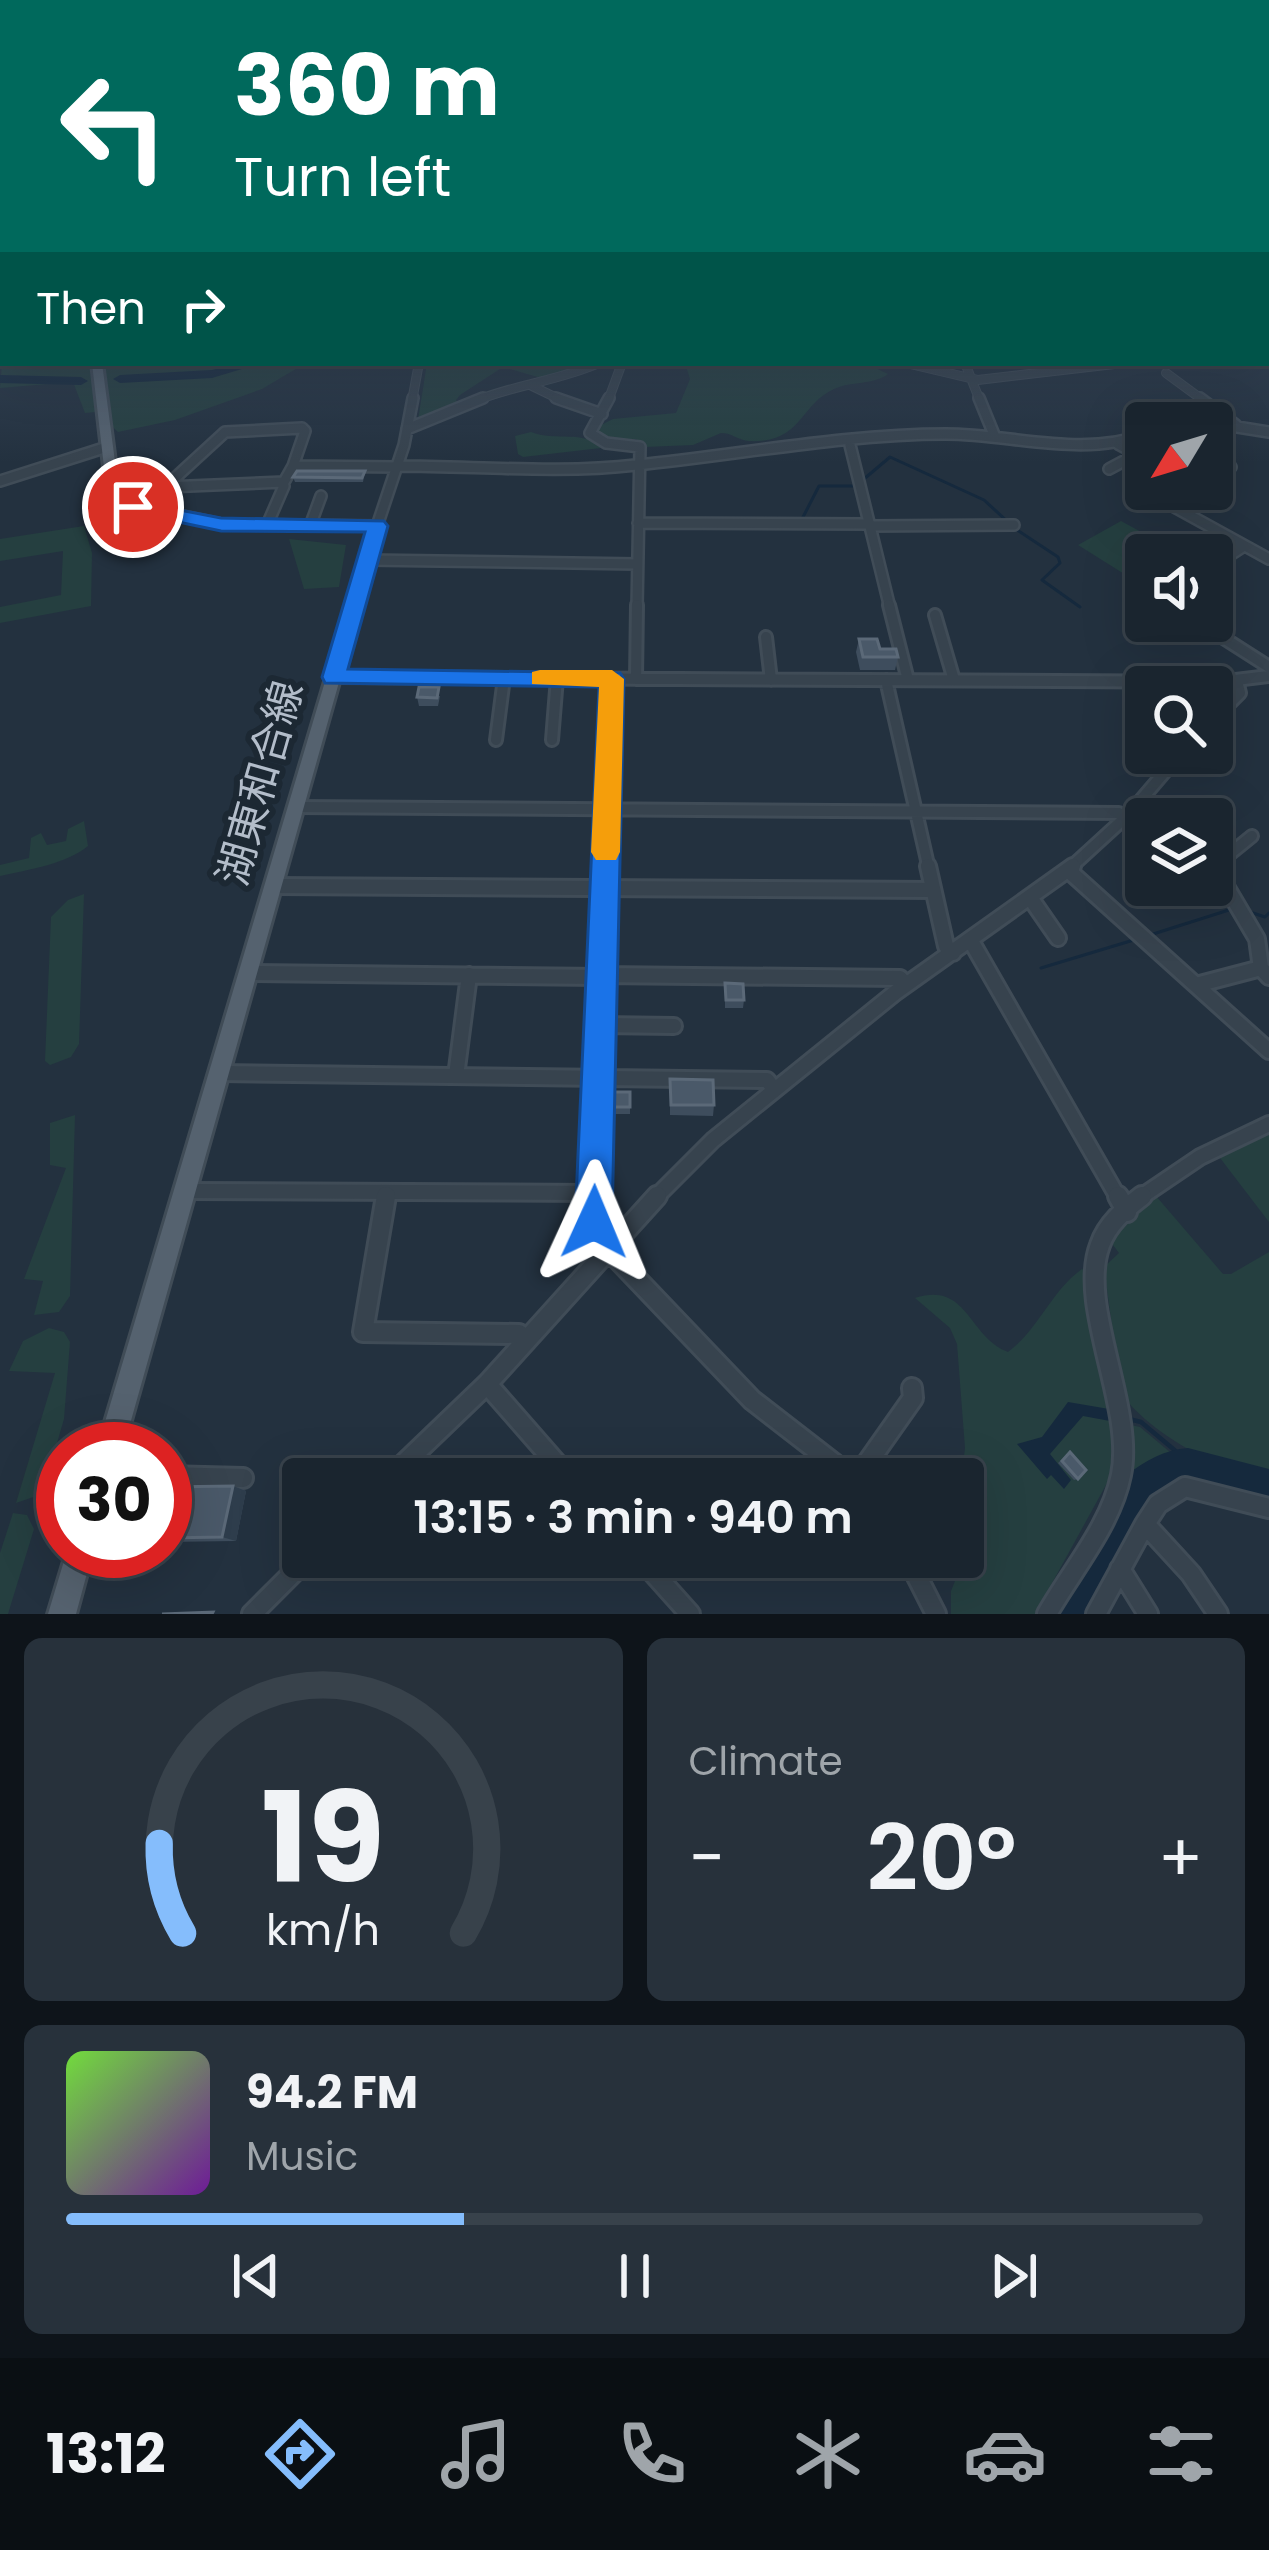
<!DOCTYPE html>
<html lang="en">
<head>
<meta charset="utf-8">
<style>
  :root { --surface:#1a252f; --page:#27313b; --text:#f1f3f6; --muted:#9fa5aa; --line:#38424b; --accent:#85bdfc }
  body { margin:0; font-family:Poppins,"Noto Sans JP",sans-serif; background:var(--page); color:var(--text); height:100vh; display:flex; flex-direction:column; font-size:45px; white-space:nowrap }
  * { box-sizing:border-box; margin:0 }
  p { font-size:39px; color:var(--muted) }
  .icon { flex:none; width:66px; height:66px; fill:none; stroke:currentColor; stroke-width:2; stroke-linecap:round; stroke-linejoin:round }
  .map { position:relative; height:1614px; overflow:hidden }
  .drawer { display:flex; flex-direction:column; gap:24px; padding:24px; background:#0e141a; flex:1 }
  .drawer>* { flex:none }
  .top-card { position:absolute; left:0px; top:0px; width:1269px; height:366px; box-shadow:0 12px 48px #0002,0 0 0 3px var(--line); background:#00695c; color:#fff; overflow:hidden }
  .needle { width:78px; rotate:232deg }
  .fabs { position:absolute; left:1125px; top:402px; display:grid; gap:24px }
  .fabs a { display:grid; place-items:center; width:108px; height:108px; border-radius:12px; background:var(--surface); box-shadow:0 12px 48px #0002,0 0 0 3px var(--line); font-size:60px }
  .speed { position:absolute; left:36px; top:1422px; display:flex; gap:24px; font-size:60px; font-weight:700; text-align:center }
  .speed>* { display:grid; place-content:center; width:156px; height:156px; border-radius:50%; background:var(--surface); box-shadow:0 12px 48px #0002,0 0 0 3px var(--line); line-height:1 }
  .speed .limit { border:18px solid #d22; background:#fff; color:#111 }
  .pin { position:absolute; display:grid; place-items:center; width:102px; height:102px; color:#fff; margin:-51px; border:6px solid #fff; border-radius:50%; box-shadow:0 3px 12px #0007 }
  .me { position:absolute; width:132px; margin:-66px; rotate:1deg; stroke-linejoin:round; filter:drop-shadow(0 0 9px #0008) }
  .turn { display:flex; align-items:center; gap:42px; height:252px; padding:0 36px; font-size:54px }
  .turn .icon { width:156px; height:156px; stroke-width:2.5 }
  .turn b { display:block; font-size:84px; line-height:102px }
  .then { display:flex; align-items:center; height:114px; padding:0 36px; background:#0003; gap:24px; font-size:45px }
  .big { font-size:90px; font-weight:600; line-height:1.1 }
  .drawer .card { flex:1; display:flex; flex-direction:column; justify-content:center; gap:18px; min-width:0; padding:0 42px; border-radius:18px; background:var(--page) }
  .drawer .dial { align-items:center; gap:0 }
  .dial svg { height:312px; overflow:visible; fill:none; stroke:var(--line); stroke-width:7; stroke-linecap:round; text-anchor:middle }
  .dial text { fill:var(--text); stroke:none }
  .song { display:flex; align-items:center; gap:36px }
  .cover { width:144px; height:144px; border-radius:18px; background:linear-gradient(135deg,hsl(100 70% 55%),hsl(280 70% 35%)) }
  .played { height:12px; border-radius:6px; background:linear-gradient(90deg,var(--accent) 35%,var(--line) 35%) }
  .keys { display:flex; justify-content:space-around; direction:ltr }
  .heat { display:flex; justify-content:space-between; align-items:center; font-size:66px; direction:ltr }
  .drawer .tiles { flex:1; display:grid; gap:24px; grid-template-columns:1fr 1fr }
  .card:last-child { grid-column:span 2 }
  .trip { position:absolute; left:282px; top:1458px; width:702px; height:120px; border-radius:12px; background:var(--surface); box-shadow:0 12px 48px #0002,0 0 0 3px var(--line); font-weight:600; line-height:120px; text-align:center }
  .tab-bar { display:flex; height:192px; justify-content:space-around; align-items:center; background:#0a0f13; color:var(--muted) }
  .tab-bar .icon { width:84px; height:84px }
  .tab-bar .current { color:var(--accent) }
  .tab-bar b { font-size:54px; color:var(--text) }
  .map>svg:first-child { display:block }
  .green { fill:#253f40 }
  .water { fill:#15293d }
  .lines { fill:none; stroke-linecap:round; stroke-linejoin:round }
  .stream-far1 { stroke:#15293d; stroke-width:3 }
  .stream { stroke:#15293d; stroke-width:4.5 }
  .river { fill:#15293d; fill-rule:evenodd }
  .minor-far4-casing { stroke:#404c57; stroke-width:10 }
  .minor-far3-casing { stroke:#404c57; stroke-width:14 }
  .minor-far2-casing { stroke:#404c57; stroke-width:16 }
  .minor-far1-casing { stroke:#404c57; stroke-width:20 }
  .minor-casing { stroke:#404c57; stroke-width:24 }
  .major-casing { stroke:#404c57; stroke-width:6 }
  .minor-far4 { stroke:#37434e; stroke-width:8 }
  .minor-far3 { stroke:#37434e; stroke-width:9 }
  .minor-far2 { stroke:#37434e; stroke-width:10 }
  .minor-far1 { stroke:#37434e; stroke-width:14 }
  .minor { stroke:#37434e; stroke-width:18 }
  .major { fill:#55626f; fill-rule:evenodd }
  .wall { fill:#3e4d5d }
  .shaded-wall { fill:#2e3d4c }
  .building { fill:#4a5969; stroke:#5b6978; stroke-width:3 }
  .route { fill:#1a73e8; stroke:#114b97; stroke-width:3 }
  .slow { fill:#f59e0b }
  .labels { text-anchor:middle; dominant-baseline:central; stroke-width:12; stroke-linejoin:round; paint-order:stroke }
  .street-label { font-size:42px; fill:#b3bdca; stroke:#1c2833 }
</style>
</head>
<body>
<div class="map">
<svg width="1269" height="1614" viewBox="0 0 1269 1614">
  <rect width="100%" height="100%" fill="#23313f"/>
  <path class="green" d="M3 352V363H134L133 368 306 363 262 389 175 420 118 432 96 412 85 413 73 382 0 388Z
    M427 363H588V368L541 378 503 367 460 395 456 400 460 405 418 420Z
    M685 363H865L888 374C874 385 851 381 834 389 799 405 802 444 748 441 738 440 732 433 721 433L693 445 644 447 636 439 617 443 596 437 595 428 613 419 676 413 690 379Z
    M531 432C555 442 585 429 601 448L523 457 518 454 515 436Z
    M1121 521 1169 547 1173 551 1146 555V569L1129 577 1078 545Z
    M84 526 92 553 91 606 0 623V607L61 595 63 551 0 561V539Z
    M289 539 346 545 339 587 304 589Z
    M84 821 88 846C66 864 31 869 0 876V865L29 858 31 838 41 833 47 845 66 841 68 829Z
    M84 894 79 1044 71 1057 50 1065 45 1061 51 917 68 900Z
    M75 1115 70 1296 59 1312 34 1315 43 1281 24 1279 66 1168 50 1165V1123Z
    M1269 1131V1222L1217 1154Z
    M1156 1196 1223 1274H1231L1269 1252V1476C1221 1475 1146 1430 1121 1393L1104 1267 1119 1253 1110 1241Z
    M1082 1269 1091 1275 1113 1443 1112 1474 1035 1614H951V1591L966 1554 963 1479H952L963 1464 965 1448 957 1344 950 1328 915 1298C968 1281 968 1337 1008 1352 1039 1329 1051 1291 1082 1269Z
    M49 1328 64 1332 70 1342 64 1419 42 1494 16 1503 55 1373 9 1371 23 1341Z
    M1126 1424 1140 1427 1177 1458 1148 1469 1127 1489Z
    M13 1513 27 1515 34 1529 8 1614H0V1553Z"/>
  <path class="water" d="M1068 1402 1109 1409 1110 1421 1083 1416 1050 1454 1071 1480 1064 1489 1051 1475 1047 1479 1017 1444 1042 1437Z"/>
  <g class="lines">
    <path class="stream-far1" d="M864 479 890 457 984 500 1008 522
      M801 521 819 486H855
      M1014 528 1058 557 1060 563 1042 580 1080 607
      M1212 712 1227 697 1229 686
      M1124 810 1172 753
      M1067 862 1115 818
      M1247 911 1265 917 1269 913
      M1150 935 1232 909
      M1041 968 1137 939
      M908 974 920 966"/>
    <path class="stream" d="M1129 1419 1141 1422 1190 1463"/>
    <path class="river" d="M239 363H262L212 378 120 383 113 379 120 375 212 370Z
      M0 375 81 377 88 381 81 385 0 383Z
      M1188 1448 1269 1469V1501L1203 1482 1188 1480 1168 1484 1151 1499 1088 1614H1051L1127 1475C1146 1460 1164 1450 1188 1448Z"/>
    <defs>
      <path id="minor-far4" d="M906 363 978 380 1123 363
        M965 363 980 401
        M1166 373 1204 401
        M532 386 563 401
        M412 401 419 363
        M475 401C517 384 558 381 599 363
        M608 401 622 363"/>
      <path id="minor-far3" d="M556 398 602 414
        M609 398 590 433 606 443 640 447 637 608
        M979 398 995 437
        M1200 398 1236 425
        M1167 423H1212
        M1212 423 1269 432
        M407 429 483 398
        M850 445 890 608
        M1212 458 1231 467 1212 478
        M398 466C476 466 559 474 636 465 739 455 843 434 946 434 1011 434 1083 458 1146 434
        M1109 469 1137 454 1118 444
        M0 481 107 447
        M166 487 284 482 293 466 398 467
        M1194 489 1169 504 1269 559
        M122 502 164 488 225 432 302 428 305 431 293 466
        M638 523 870 524
        M267 525 284 486
        M310 526 321 496
        M377 526 404 445 413 398
        M870 526 1014 525
        M368 560 637 564
        M1212 567 1244 546"/>
      <path id="minor-far2" d="M889 605 908 680
        M935 615 954 680
        M1197 621 1269 667
        M766 637 771 680
        M334 677 1219 682 1269 676
        M636 679 637 605
        M886 680 929 869
        M1212 721 1240 693 1237 681
        M496 740 504 678
        M552 740 557 678
        M1139 803 1160 819
        M296 807 1119 813 1126 818
        M1212 862 1216 869
        M1215 866 1252 836
        M606 869 612 679
        M1069 869 1128 815 1181 753"/>
      <path id="minor-far1" d="M928 866 946 946 953 953
        M1214 866 1257 939 1261 968 1269 977
        M1068 870 1269 1051
        M275 886 933 890
        M1031 899 1058 938
        M971 941 1119 1199
        M250 973 601 977
        M601 975 900 978 906 985
        M1196 985 1261 968
        M600 1025 674 1026
        M220 1073 767 1080 774 1089
        M456 1076 469 975
        M185 1191 594 1193
        M385 1199 386 1194
        M595 1199 606 866
        M654 1199 713 1140 896 992 1073 866
        M1138 1199 1200 1157 1269 1124"/>
      <path id="minor" d="M386 1196 363 1332 519 1334 526 1341
        M595 1196 594 1222 607 1248 752 1400 854 1479
        M1118 1196 1127 1212
        M487 1384 570 1479
        M165 1476 243 1478
        M388 1479 487 1384 657 1196
        M856 1479 913 1398 912 1388
        M1145 1524 1158 1504 1185 1487 1269 1508
        M639 1557 690 1614
        M907 1557 936 1614
        M1120 1569 1148 1614
        M252 1614 309 1557
        M1047 1614C1072 1570 1111 1525 1121 1475 1135 1408 1077 1305 1100 1245 1107 1224 1125 1209 1142 1196
        M1096 1614 1145 1524 1191 1574 1218 1614"/>
      <path id="major" d="M92 363H102L119 492 127 500 221 520 377 522 383 526 123 1449H97L370 530 221 528 119 506 107 493Z
        M67 1551H93L76 1614H48Z"/>
    </defs>
    <use href="#minor-far4" class="minor-far4-casing"/>
    <use href="#minor-far3" class="minor-far3-casing"/>
    <use href="#minor-far2" class="minor-far2-casing"/>
    <use href="#minor-far1" class="minor-far1-casing"/>
    <use href="#minor" class="minor-casing"/>
    <use href="#major" class="major-casing"/>
    <use href="#minor-far4" class="minor-far4"/>
    <use href="#minor-far3" class="minor-far3"/>
    <use href="#minor-far2" class="minor-far2"/>
    <use href="#minor-far1" class="minor-far1"/>
    <use href="#minor" class="minor"/>
    <use href="#major" class="major"/>
  </g>
  <path class="wall" d="M365 471 363 482H295L293 477Z
    M859 639 898 657 895 670H860L856 652Z
    M440 696 438 706H419L417 697Z
    M725 983 744 1000 743 1008H725Z
    M670 1079 714 1105 713 1116 670 1115Z
    M609 1092H630V1114H609Z
    M1070 1452 1078 1479 1074 1480 1058 1463Z
    M233 1486 246 1491 236 1541 165 1542V1487Z"/>
  <path class="shaded-wall" d="M233 1486 246 1491 236 1541 222 1537Z"/>
  <path class="building" d="M297 471H365L362 478 293 477Z
    M859 639H877L880 649H896L898 657H863Z
    M419 687H439L437 698 417 697Z
    M725 983 743 984 744 1000H726Z
    M670 1079 713 1080 714 1105H671Z
    M609 1092H630V1107H609Z
    M1070 1452 1086 1470 1078 1479 1062 1461Z
    M233 1486 222 1537 165 1538V1487Z
    M213 1612 212 1614H162Z"/>
  <linearGradient id="sky" x2="0" y2="1"><stop stop-color="#131b23"/><stop offset="0.51" stop-color="#3f4e63"/><stop offset="1" stop-color="#3f4e63" stop-opacity="0"/></linearGradient>
  <rect width="1269" height="462" fill="url(#sky)"/>
  <path class="route" d="M133 501 221 518 384 521 388 526 348 669 620 673 624 679 612 1222 607 1235 594 1240 581 1235 575 1222 599 687 325 683 322 677 365 532 221 531 126 511V502Z"/>
  <path class="slow" d="M540 670H612L624 679 620 852 616 860H596L591 852 599 687 532 684V672Z"/>
  <g class="labels">
    <g class="street-label">
      <text transform="translate(260 783) rotate(-74)">湖東和合線</text>
    </g>
  </g>
</svg>
<div class="fabs">
<a><svg class="needle" viewBox="-14 -14 28 28"><path d="M0-13l5 13h-10z" fill="#e53935"/><path d="M0 13l5-13h-10z" fill="#9fa5aa"/></svg></a>
<a><svg class="icon" aria-label="sound" viewBox="0 0 24 24"><path d="M4 9h4l5-4v14l-5-4H4zM17 9q2 3 0 6"/></svg></a>
<a><svg class="icon" aria-label="search" viewBox="0 0 24 24"><circle cx="10" cy="10" r="6"/><path d="M15 15l6 6"/></svg></a>
<a><svg class="icon" aria-label="layers" viewBox="0 0 24 24"><path d="M12 4l9 5-9 5-9-5zM3 14l9 5 9-5"/></svg></a>
</div>
<div class="speed"><div class="limit">30</div></div>
<div class="pin" style="left:133px;top:507px;background:#d93025"><svg class="icon" aria-label="arrive" viewBox="0 0 24 24"><path d="M6 21V4h12l-3 4 3 4H6"/></svg></div>
<svg class="me" style="left:594px;top:1222px" viewBox="-20 -20 40 40"><path d="M0-17L14 15 0 8-14 15z" fill="#1a73e8" stroke="#fff" stroke-width="4"/></svg>
<div class="trip">13:15 · 3 min · 940 m</div>
<div class="top-card">
<div class="turn"><svg class="icon" aria-label="left" viewBox="0 0 24 24"><path d="M17 20v-9H6M10 6l-5 5 5 5"/></svg><div><b>360 m</b>Turn left</div></div>
<div class="then">Then<svg class="icon" aria-label="right" viewBox="0 0 24 24"><path d="M7 20v-9h11M14 6l5 5-5 5"/></svg></div>
</div>
</div>
<section class="drawer">
<div class="tiles">
<div class="card dial"><svg viewBox="0 0 100 80">
<path d="M14 69A42 42 0 1 1 86 69"/>
<path d="M14 69A42 42 0 0 1 8 46" stroke="#85bdfc"/>
<text x="50" y="56" font-size="32" font-weight="700">19</text>
<text x="50" y="72" font-size="11">km/h</text>
</svg></div>
<div class="card"><p>Climate</p>
<div class="heat"><a>−</a><b class="big">20°</b><a>+</a></div>
</div>
<div class="card">
<div class="song"><i class="cover"></i><div><b>94.2 FM</b><p>Music</p></div></div>
<div class="played"></div>
<div class="keys"><svg class="icon" aria-label="previous" viewBox="0 0 24 24"><path d="M18 5L8 12l10 7zM5 5v14"/></svg><svg class="icon" aria-label="pause" viewBox="0 0 24 24"><path d="M8 5v14M16 5v14"/></svg><svg class="icon" aria-label="next" viewBox="0 0 24 24"><path d="M6 5l10 7-10 7zM19 5v14"/></svg></div>
</div>
</div>
</section>
<nav class="tab-bar">
<b>13:12</b>
<svg class="icon current" aria-label="directions" viewBox="0 0 24 24"><path d="M12 3l9 9-9 9-9-9zM9 14v-3h6M13 9l2 2-2 2"/></svg>
<svg class="icon" aria-label="music" viewBox="0 0 24 24"><path d="M9 18V5l10-2v13"/><circle cx="6" cy="18" r="3"/><circle cx="16" cy="16" r="3"/></svg>
<svg class="icon" aria-label="phone" viewBox="0 0 24 24"><path d="M5 4h4l2 5-3 2q2 4 5 5l2-3 5 2v4C11 20 4 13 5 4z"/></svg>
<svg class="icon" aria-label="climate" viewBox="0 0 24 24"><path d="M12 3v18M4 7l16 10M4 17L20 7"/></svg>
<svg class="icon" aria-label="car" viewBox="0 0 24 24"><path d="M5 17H2v-5l4-1 3-4h7l3 4 3 1v5h-3M9 17h6M6 11h13"/><circle cx="7" cy="17" r="2"/><circle cx="17" cy="17" r="2"/></svg>
<svg class="icon" aria-label="filters" viewBox="0 0 24 24"><path d="M4 7h16M4 17h16"/><circle cx="9" cy="7" r="2"/><circle cx="15" cy="17" r="2"/></svg>
</nav>
</body>
</html>
